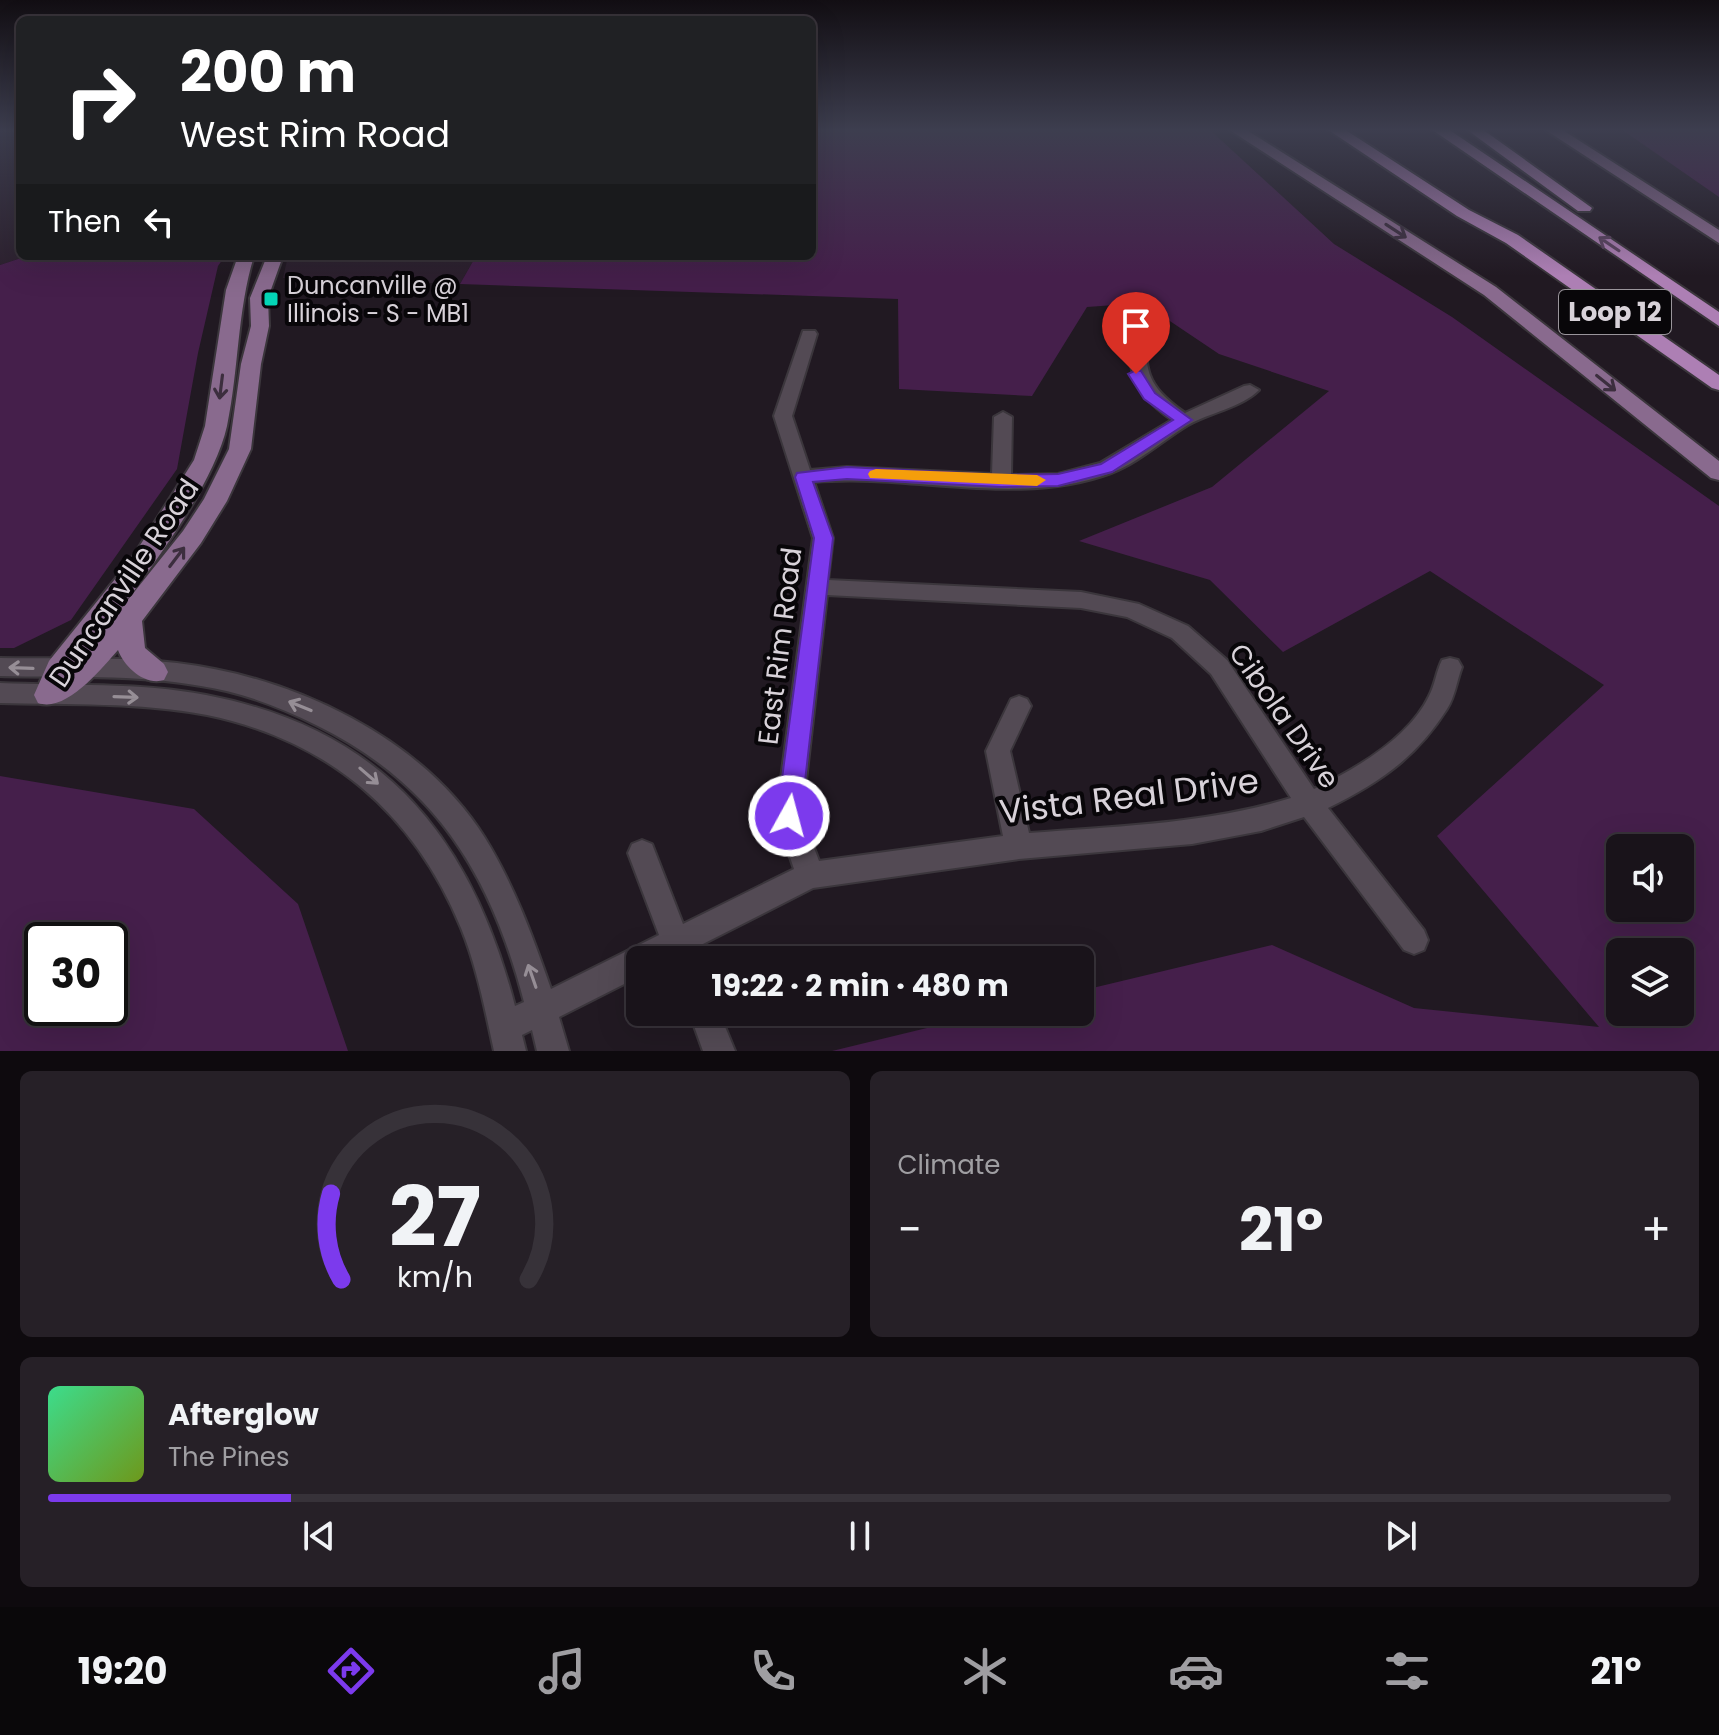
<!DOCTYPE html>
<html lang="en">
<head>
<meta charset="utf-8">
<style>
  :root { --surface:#19131a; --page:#262027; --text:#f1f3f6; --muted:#9f9ea2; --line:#373239; --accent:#7c3aed }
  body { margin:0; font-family:Poppins,sans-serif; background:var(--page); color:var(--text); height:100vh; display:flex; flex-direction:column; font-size:30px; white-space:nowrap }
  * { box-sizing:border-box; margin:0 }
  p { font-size:26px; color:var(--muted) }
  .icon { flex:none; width:44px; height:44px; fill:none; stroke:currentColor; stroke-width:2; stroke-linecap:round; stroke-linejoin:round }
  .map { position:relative; height:1051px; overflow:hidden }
  .sheet { display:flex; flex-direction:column; gap:20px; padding:20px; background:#0e0a0e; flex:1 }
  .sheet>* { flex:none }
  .top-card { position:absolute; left:16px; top:16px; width:800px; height:244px; border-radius:12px; box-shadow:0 8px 32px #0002,0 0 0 2px var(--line); background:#202124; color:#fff; overflow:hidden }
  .fabs { position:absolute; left:1606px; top:834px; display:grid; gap:16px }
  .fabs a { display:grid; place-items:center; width:88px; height:88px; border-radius:12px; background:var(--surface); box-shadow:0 8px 32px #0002,0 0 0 2px var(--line); font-size:40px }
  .speed { position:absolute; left:24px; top:922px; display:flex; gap:16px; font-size:40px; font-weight:700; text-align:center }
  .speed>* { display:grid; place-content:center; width:104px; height:104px; border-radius:50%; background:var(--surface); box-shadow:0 8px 32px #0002,0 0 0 2px var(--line); line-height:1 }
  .speed .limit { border:4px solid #111; border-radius:12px; background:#fff; color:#111 }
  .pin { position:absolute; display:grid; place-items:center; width:68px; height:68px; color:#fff; margin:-82px -34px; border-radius:50% 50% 50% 0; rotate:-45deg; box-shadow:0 0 8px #0007 }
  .pin .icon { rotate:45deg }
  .me { position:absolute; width:88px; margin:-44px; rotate:7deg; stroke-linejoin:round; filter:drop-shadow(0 0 6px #0008) }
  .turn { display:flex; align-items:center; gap:28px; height:168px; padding:0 32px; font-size:36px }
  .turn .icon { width:104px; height:104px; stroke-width:2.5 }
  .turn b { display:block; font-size:56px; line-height:68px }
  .then { display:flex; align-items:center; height:76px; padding:0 32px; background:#0003; gap:16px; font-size:30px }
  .big { font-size:60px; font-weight:700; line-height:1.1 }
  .sheet .card { flex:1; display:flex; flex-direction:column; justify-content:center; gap:12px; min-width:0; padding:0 28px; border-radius:12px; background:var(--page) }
  .sheet .dial { align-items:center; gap:0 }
  .dial svg { height:208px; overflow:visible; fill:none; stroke:var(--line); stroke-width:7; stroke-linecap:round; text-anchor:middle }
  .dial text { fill:var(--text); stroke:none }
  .song { display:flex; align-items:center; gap:24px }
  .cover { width:96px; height:96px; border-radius:12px; background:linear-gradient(135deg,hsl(150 70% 55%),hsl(80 70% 35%)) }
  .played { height:8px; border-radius:4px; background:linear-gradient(90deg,var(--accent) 15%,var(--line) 15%) }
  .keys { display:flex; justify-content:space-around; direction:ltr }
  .heat { display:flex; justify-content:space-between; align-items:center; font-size:44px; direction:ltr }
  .sheet .tiles { flex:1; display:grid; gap:20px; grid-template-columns:1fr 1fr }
  .card:last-child { grid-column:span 2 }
  .trip { position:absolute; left:626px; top:946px; width:468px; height:80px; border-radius:12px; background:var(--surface); box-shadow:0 8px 32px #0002,0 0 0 2px var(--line); font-weight:700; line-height:80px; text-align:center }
  .tab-bar { display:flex; height:128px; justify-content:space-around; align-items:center; background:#0a080a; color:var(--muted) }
  .tab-bar .icon { width:56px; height:56px }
  .tab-bar .current { color:var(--accent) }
  .tab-bar b { font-size:36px; color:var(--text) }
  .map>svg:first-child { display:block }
  .built { fill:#2c202e }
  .green { fill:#451f4b; fill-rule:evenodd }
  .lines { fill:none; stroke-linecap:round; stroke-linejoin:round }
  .minor-casing { stroke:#3b363c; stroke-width:4 }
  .major-casing { stroke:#3b363c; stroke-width:4 }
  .highway-casing { stroke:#3b363c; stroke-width:4 }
  .minor { fill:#534a54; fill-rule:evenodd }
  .major { fill:#896a8e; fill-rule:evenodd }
  .highway { fill:#ad7fb4; fill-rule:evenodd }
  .oneway { stroke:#3c2e3e }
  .oneway2 { stroke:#5a425e }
  .oneway3 { stroke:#968e96 }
  .route { fill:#7c3aed; stroke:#51269a; stroke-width:2 }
  .slow { fill:#f59e0b }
  .poi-dot { fill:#04d5b6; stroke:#080609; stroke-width:3 }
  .labels { text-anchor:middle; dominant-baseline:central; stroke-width:8; stroke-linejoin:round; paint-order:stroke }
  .far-poi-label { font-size:24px; fill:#d8d2d9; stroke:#080609; text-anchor:start }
  .shield { fill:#080609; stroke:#9a959b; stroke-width:2 }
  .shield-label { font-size:26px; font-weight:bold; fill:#d8d2d9 }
  .street-label { font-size:28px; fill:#d8d2d9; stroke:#080609 }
  .near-street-label { font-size:34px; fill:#d8d2d9; stroke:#080609 }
</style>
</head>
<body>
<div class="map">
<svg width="1719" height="1051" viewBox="0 0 1719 1051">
  <rect width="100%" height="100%" fill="#211922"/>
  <path class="built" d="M0 129H20V256H27L0 265Z
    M288 256H476L460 284 283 278Z"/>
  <path class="green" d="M812 129H1209L1334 244 1452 317 1719 506V1051H832L993 1012H1080V991L1272 945 1414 1008 1599 1027 1437 836 1604 685 1430 571 1283 652 1210 580 1079 541 1212 487 1329 391 1219 354 1143 303 1087 307 1032 396 899 389 898 299 460 284 476 256H812ZM1620 848H1680V908H1620ZM1620 952H1680V1012H1620Z
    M1621 129H1719V197Z
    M27 256H225L218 266 198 353 177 469 71 620 14 648H0V265Z
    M0 776 194 809 298 904 348 1051H0ZM42 940H110V1008H42Z"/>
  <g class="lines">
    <defs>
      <path id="minor" d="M1139 315 1147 320C1145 369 1143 383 1185 413L1244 386 1250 385 1259 390C1242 407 1209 413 1188 425 1163 440 1138 463 1111 473 1017 508 911 473 814 482L833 538 828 580 1081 592 1139 604 1188 626 1227 660 1314 789C1354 770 1409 738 1429 696 1435 685 1436 672 1442 660L1450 658 1458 660 1462 667C1457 680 1455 697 1447 709 1416 758 1379 783 1328 808L1424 930 1428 940 1424 950 1414 954 1404 950 1304 817 1261 831 1192 844 1019 859 813 888 693 949 698 960H640V976L559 1017 569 1051H537L532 1030 522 1035 526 1051H494C485 1010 477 967 461 928 414 813 328 740 207 715 139 702 68 705 0 703V683C68 686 139 682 206 695 384 729 471 837 515 1006L524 1002C491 875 436 784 316 725 280 707 241 692 201 686 135 674 67 678 0 676V658C59 659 118 656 177 663 293 677 421 736 485 838 514 885 533 937 551 989L659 935 628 853 632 844 642 840 652 844 683 924 794 869 776 816 813 538 774 416 803 331H815L817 334 792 416 810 470 847 467 992 474 994 417 1003 412 1012 417 1011 475 1058 474 1100 463 1172 420C1128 388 1128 371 1131 320ZM827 595 1081 608 1127 617 1172 638 1211 674 1291 798C1206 824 1117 826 1029 833L1010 751 1031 706 1027 699 1019 696 1011 699 986 751 1003 836 819 861 802 816Z
        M689 1012H719L735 1051H703Z"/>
      <path id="major" d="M1228 129H1245L1496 287 1719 461V480L1711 478 1484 295Z
        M1544 129H1561L1719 230V243Z
        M238 256H254C237 312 239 369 227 426 214 485 148 573 111 621L183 531 204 499 229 449 241 364 251 326 250 298 267 256H283L268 298 269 326 261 364 251 449 227 501 201 543 142 621 145 648 164 664 168 672 164 680C145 686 124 667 118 650 101 669 66 713 38 703L34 695 49 661 132 558 194 460 205 426 226 290Z"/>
      <path id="highway" d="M1327 129H1344L1469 210 1518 235 1719 375V390L1712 388 1506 243 1457 216Z
        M1431 129H1448L1719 312V326Z
        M1466 129H1482L1592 208 1590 211H1578Z"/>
    </defs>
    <use href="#minor" class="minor-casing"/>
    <use href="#major" class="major-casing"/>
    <use href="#highway" class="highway-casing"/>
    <use href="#minor" class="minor"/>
    <use href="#major" class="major"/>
    <use href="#highway" class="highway"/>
  </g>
  <defs><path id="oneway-shaft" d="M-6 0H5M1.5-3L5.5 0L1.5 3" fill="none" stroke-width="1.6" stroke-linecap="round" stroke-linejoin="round" transform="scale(2)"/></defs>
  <g class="oneway">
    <use href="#oneway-shaft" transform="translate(1396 231) rotate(33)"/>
    <use href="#oneway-shaft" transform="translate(1606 383) rotate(39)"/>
    <use href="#oneway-shaft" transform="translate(221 387) rotate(97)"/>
    <use href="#oneway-shaft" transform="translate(177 557) rotate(-53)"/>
  </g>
  <use class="oneway2" href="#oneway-shaft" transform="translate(1609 244) rotate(-146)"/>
  <g class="oneway3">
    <use href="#oneway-shaft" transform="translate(21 668) rotate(-178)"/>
    <use href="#oneway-shaft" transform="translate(126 697) rotate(2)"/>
    <use href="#oneway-shaft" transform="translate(300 706) rotate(-158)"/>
    <use href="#oneway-shaft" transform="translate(369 776) rotate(41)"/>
    <use href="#oneway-shaft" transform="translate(532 976) rotate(-109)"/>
  </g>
  <linearGradient id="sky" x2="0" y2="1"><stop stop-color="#120e13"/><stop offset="0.47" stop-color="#3d3e4f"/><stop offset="1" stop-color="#3d3e4f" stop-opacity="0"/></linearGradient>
  <rect width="1719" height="276" fill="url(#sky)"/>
  <path class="route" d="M1136 370 1141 371 1155 393 1192 420 1112 472 1058 486 1001 487 847 479 813 482 833 538 801 816 798 823 789 827 781 823 777 816 814 538 795 477 797 473 847 467 1001 475 1058 474 1101 464 1173 420 1144 399 1128 374Z"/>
  <path class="slow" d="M876 469 1037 475 1046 480 1037 486 870 478 868 474 870 471Z"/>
  <rect class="poi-dot" x="263" y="291" width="16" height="16" rx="4"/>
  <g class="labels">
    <g class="far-poi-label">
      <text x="287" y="285">Duncanville @<tspan x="287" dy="28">Illinois - S - MB1</tspan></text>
    </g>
    <rect class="shield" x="1559" y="290" width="112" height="44" rx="6"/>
    <g class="shield-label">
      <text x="1615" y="312">Loop 12</text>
    </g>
    <g class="street-label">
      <text transform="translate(124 583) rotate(-56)">Duncanville Road</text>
      <text transform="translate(780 646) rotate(-83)">East Rim Road</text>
      <text transform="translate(1284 716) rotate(55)">Cibola Drive</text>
    </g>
    <g class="near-street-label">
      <text transform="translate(1129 796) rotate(-7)">Vista Real Drive</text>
    </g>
  </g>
</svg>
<div class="fabs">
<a><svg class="icon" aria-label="sound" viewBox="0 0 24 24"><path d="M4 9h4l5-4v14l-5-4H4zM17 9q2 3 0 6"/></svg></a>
<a><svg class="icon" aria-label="layers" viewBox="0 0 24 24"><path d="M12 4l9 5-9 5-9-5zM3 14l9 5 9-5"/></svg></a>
</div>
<div class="speed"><div class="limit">30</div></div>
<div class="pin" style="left:1136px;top:374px;background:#d93025"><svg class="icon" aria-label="arrive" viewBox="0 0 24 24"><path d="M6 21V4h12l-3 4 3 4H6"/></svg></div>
<svg class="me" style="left:789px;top:816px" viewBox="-20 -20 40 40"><circle r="17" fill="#7c3aed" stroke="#fff" stroke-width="3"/><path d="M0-11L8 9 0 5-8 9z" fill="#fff"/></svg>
<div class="trip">19:22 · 2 min · 480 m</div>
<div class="top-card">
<div class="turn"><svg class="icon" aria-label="right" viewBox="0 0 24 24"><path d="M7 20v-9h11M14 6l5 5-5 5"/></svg><div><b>200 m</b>West Rim Road</div></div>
<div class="then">Then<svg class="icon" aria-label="left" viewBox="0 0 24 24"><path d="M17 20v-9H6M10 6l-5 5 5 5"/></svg></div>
</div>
</div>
<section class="sheet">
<div class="tiles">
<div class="card dial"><svg viewBox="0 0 100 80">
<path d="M14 69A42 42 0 1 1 86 69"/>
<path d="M14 69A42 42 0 0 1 10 36" stroke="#7c3aed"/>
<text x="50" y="56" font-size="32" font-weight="700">27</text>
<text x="50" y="72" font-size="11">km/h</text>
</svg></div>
<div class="card"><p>Climate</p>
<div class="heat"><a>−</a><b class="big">21°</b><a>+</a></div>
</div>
<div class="card">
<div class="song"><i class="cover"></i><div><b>Afterglow</b><p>The Pines</p></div></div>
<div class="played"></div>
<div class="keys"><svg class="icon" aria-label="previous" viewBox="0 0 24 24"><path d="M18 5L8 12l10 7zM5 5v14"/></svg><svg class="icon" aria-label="pause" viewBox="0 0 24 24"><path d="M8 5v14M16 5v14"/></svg><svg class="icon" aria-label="next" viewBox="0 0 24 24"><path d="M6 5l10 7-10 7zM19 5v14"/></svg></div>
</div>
</div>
</section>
<nav class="tab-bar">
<b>19:20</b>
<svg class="icon current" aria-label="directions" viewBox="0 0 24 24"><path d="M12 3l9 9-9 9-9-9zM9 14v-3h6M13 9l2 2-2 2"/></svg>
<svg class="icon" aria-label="music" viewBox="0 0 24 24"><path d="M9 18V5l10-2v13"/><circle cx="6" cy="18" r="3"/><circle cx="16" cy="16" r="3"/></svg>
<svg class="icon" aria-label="phone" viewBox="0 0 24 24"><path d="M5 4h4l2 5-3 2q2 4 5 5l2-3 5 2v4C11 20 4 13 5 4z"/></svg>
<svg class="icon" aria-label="climate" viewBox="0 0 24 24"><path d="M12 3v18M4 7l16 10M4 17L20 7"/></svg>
<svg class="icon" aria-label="car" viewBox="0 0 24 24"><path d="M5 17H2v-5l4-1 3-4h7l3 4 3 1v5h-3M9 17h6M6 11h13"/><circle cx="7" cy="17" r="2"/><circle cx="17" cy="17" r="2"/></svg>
<svg class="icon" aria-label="filters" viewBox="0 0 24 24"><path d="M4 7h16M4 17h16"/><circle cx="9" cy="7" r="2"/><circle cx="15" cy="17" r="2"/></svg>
<b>21°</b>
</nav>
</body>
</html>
